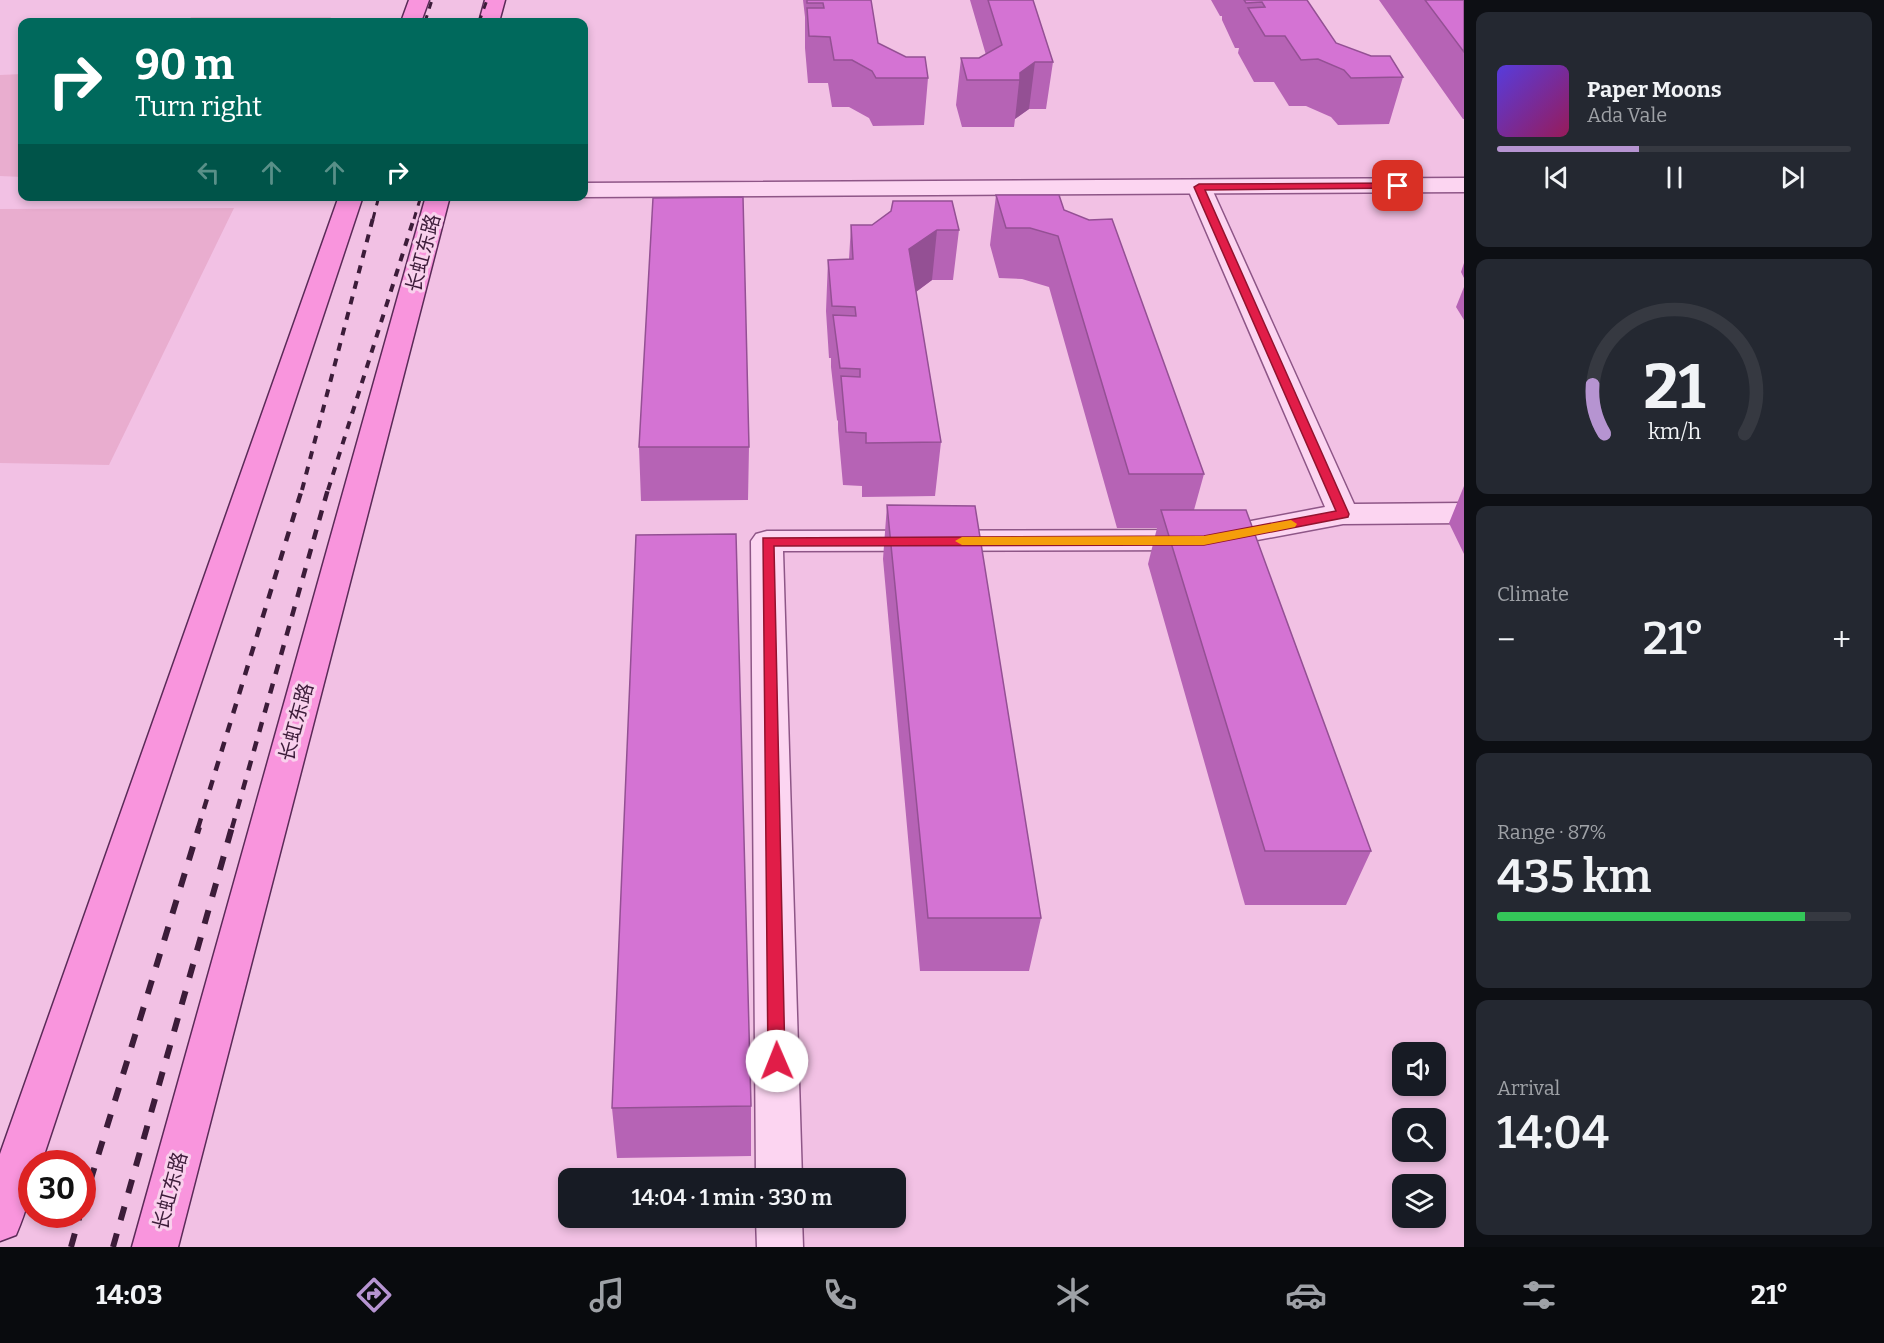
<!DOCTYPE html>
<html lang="en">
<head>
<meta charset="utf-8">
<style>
  :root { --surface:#171b24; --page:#242831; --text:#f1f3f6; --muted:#9ea1a6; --line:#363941; --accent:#b694d1 }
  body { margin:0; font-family:Bitter,"Noto Sans SC",serif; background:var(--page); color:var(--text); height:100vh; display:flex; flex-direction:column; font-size:22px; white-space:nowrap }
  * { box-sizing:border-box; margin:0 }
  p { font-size:20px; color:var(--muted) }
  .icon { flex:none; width:33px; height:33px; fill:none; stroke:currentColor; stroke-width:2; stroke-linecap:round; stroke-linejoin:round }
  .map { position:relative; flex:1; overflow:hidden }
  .details { display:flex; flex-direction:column; gap:12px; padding:12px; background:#0d0f14; width:420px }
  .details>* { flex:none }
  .banner { position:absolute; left:18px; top:18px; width:570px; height:183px; border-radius:12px; box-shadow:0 3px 9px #0003; background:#00695c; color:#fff; overflow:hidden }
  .controls { position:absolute; left:1392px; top:1042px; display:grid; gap:12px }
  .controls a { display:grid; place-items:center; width:54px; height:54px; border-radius:12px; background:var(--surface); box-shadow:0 3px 9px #0003; font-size:30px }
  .speed { position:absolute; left:18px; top:1150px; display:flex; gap:12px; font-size:30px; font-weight:700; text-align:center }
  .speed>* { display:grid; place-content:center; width:78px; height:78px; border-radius:50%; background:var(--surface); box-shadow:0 3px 9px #0003; line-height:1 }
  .speed .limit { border:9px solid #d22; background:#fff; color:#111 }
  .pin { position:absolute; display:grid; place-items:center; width:51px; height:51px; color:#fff; margin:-26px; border-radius:12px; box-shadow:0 3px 9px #0006 }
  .me { position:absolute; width:66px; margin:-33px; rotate:359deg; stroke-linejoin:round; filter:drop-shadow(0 0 4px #0008) }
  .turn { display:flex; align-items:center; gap:21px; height:126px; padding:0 18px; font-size:27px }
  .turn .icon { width:78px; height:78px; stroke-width:2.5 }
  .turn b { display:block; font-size:42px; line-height:51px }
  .lanes { display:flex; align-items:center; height:57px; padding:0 18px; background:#0003; justify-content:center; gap:30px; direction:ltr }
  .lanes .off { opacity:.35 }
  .big { font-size:45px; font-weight:600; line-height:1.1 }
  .details .card { flex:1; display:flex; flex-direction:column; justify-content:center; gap:9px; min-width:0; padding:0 21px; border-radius:12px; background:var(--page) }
  .details .dial { align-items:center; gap:0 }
  .dial svg { height:156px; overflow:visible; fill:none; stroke:var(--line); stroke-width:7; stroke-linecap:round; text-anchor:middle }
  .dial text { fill:var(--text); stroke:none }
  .song { display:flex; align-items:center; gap:18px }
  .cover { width:72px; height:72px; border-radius:9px; background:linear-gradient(135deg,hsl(250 70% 55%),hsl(330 70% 35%)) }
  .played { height:6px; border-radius:3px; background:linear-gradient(90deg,var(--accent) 40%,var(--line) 40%) }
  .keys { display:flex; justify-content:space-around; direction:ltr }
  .heat { display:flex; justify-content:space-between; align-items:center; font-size:33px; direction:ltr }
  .charge { height:9px; border-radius:4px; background:linear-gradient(90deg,#34c759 87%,var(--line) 0) }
  .trip { position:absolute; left:558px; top:1168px; width:348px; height:60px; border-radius:12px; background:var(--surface); box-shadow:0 3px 9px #0003; font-weight:600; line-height:60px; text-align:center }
  .tabs { display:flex; height:96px; justify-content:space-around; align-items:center; background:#090b0e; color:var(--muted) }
  .tabs .icon { width:42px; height:42px }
  .tabs .current { color:var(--accent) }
  .tabs b { font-size:27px; color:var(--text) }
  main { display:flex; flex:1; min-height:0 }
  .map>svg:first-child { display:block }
  .farmland { fill:#e9adcf }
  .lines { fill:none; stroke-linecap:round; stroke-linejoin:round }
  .minor-casing { stroke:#8e5687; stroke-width:3 }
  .tertiary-casing { stroke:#8e5687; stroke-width:3 }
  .primary-casing { stroke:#5b2b58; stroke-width:3 }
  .minor { fill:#fcd5f1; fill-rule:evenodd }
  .tertiary { fill:#fcd5f1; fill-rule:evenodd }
  .primary { fill:#f995dd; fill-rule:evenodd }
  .rail-far3 { stroke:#3c1c39; stroke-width:3; stroke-dasharray:7 7; stroke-linecap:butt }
  .rail-far2 { stroke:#3c1c39; stroke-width:4; stroke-dasharray:8 8; stroke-linecap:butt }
  .rail-far1 { stroke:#3c1c39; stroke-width:4.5; stroke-dasharray:10 10; stroke-linecap:butt }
  .rail { stroke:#3c1c39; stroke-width:6; stroke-dasharray:14 14; stroke-linecap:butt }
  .wall { fill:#b663b5 }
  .shaded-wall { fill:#945094 }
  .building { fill:#d473d3; stroke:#945094; stroke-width:1.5 }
  .route { fill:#e11d48; stroke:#92132f; stroke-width:1.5 }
  .slow { fill:#f59e0b }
  .labels { text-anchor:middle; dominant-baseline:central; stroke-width:6; stroke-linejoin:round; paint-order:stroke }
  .street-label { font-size:20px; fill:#3c1c39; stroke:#f9d1ed }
</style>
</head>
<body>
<main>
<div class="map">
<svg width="1464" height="1247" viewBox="0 0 1464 1247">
  <rect width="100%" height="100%" fill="#f2c1e4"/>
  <path class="farmland" d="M191 17H331L328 22H188Z
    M22 74V177L0 176V75Z
    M234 208 109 465 0 463V209Z"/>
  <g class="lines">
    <defs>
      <path id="minor" d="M1199 180 1207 182 1211 187 1354 504 1464 503V523L1343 524 1204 550 783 551 802 1179H756L751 541 756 534 767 531 1204 530 1325 507 1187 187 1191 182Z
        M756 1218H802L803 1247H757Z"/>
      <path id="tertiary" d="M1464 178V192L584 197 582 196 584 183Z"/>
      <path id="primary" d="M409 0H429L421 22H401Z
        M485 0H505L499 22H479Z
        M339 196H363L41 1164H32C32 1192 27 1209 16 1235L0 1241V1154Z
        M426 196H450L178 1247H132Z"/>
    </defs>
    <use href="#minor" class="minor-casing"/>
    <use href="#tertiary" class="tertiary-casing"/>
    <use href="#primary" class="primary-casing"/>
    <use href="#minor" class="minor"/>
    <use href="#tertiary" class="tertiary"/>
    <use href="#primary" class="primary"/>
    <path class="rail-far3" d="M425 22 432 0
      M479 22 487 0
      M373 219 379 196
      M414 219 421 196"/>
    <path class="rail-far2" d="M302 490 373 218
      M328 490 414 218"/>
    <path class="rail-far1" d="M198 828 302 489
      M232 828 328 489"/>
    <path class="rail" d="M82 1208 199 827
      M71 1247 80 1215
      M113 1247 232 827"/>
  </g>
  <path class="wall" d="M803 0H871L878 43 928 78 924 125 873 126 869 118 849 107H832L828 83H808L805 48V17Z
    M970 0H1033L1053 62 1046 109H1029L1015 119 1014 127H962L956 105 961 58H979L986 55Z
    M1211 0H1307L1336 43 1403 77 1389 124 1338 125 1331 117 1306 106H1289L1274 82H1254L1238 53 1239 48H1235L1222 20V16H1220Z
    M1379 0H1464V119H1463Z
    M996 195 1064 210 1204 474 1194 510 1371 851 1346 905H1245L1148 564 1157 528H1117L1049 287 1022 279 999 278 990 245Z
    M851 225 959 230 953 280H932L916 292 941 442 935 496 862 497V486L843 485 838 429V421L837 420 831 367V358H829L826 311 828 260 849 259Z
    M1464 263V278L1461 272Z
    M1464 287V320L1456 307Z
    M639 447H749L748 500 641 501Z
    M1464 486V554L1449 523Z
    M887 505 1041 918 1029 971H920L883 559Z
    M751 1106V1156L617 1158 612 1108Z"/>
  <path class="shaded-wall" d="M1035 62 1029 109 1015 119 1020 73Z
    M937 230 932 280 905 300 909 249Z"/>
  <path class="building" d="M807 0H871L878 43 906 57H925L928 78H876L872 71 852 60H834L830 37 809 36 807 8H824L823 3H807Z
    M988 0H1033L1053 62H1035L1020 73V80H967L961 58H979L1002 45Z
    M1244 0H1307L1336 43 1371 56H1390L1403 77 1351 78 1344 70 1318 59 1301 60 1285 36H1265L1248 8 1265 7 1262 2 1246 3Z
    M1425 0H1464V52Z
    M996 195H1059L1064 210 1089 220 1112 219 1204 474H1129L1058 236 1030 228H1006Z
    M743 197 749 447H639L653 198Z
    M893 201H952L959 230H937L909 249 941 442 866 443V433L846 432 841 376 860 377V369L840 368 833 315 856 316 855 307 832 306 828 260 853 259 851 225H872L891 211Z
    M887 505 975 506 1041 918H928Z
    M1161 510H1246L1371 851H1265Z
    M736 534 751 1106 612 1108 636 535Z"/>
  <path class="route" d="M1398 183 1403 186 1401 188 1205 190 1349 514 1348 517 1204 545 774 546 785 1061 783 1067 777 1069 770 1067 768 1061 763 538 1204 536 1336 511 1194 187 1199 184Z"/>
  <path class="slow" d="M1291 520 1297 524 1295 527 1204 545H962L955 541 962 537 1204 536Z"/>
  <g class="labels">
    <g class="street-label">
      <text transform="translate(423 253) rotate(-75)">长虹东路</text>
      <text transform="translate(296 722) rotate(-75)">长虹东路</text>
      <text transform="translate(170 1191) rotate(-75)">长虹东路</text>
    </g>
  </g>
</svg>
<div class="controls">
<a><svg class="icon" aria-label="sound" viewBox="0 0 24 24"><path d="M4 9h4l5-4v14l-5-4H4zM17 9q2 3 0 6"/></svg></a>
<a><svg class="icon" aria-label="search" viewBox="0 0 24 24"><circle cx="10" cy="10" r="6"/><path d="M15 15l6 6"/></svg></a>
<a><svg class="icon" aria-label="layers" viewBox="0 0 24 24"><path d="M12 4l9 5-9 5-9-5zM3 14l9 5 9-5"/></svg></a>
</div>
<div class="speed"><div class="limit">30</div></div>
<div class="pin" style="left:1398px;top:186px;background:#d93025"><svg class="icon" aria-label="arrive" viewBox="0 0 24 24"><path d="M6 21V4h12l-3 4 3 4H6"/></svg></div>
<svg class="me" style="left:777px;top:1061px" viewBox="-20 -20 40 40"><circle r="19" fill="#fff"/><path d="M0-13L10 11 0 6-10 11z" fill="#e11d48"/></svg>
<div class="trip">14:04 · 1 min · 330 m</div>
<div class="banner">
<div class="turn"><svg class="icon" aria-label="right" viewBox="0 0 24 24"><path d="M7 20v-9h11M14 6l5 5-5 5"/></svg><div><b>90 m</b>Turn right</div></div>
<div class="lanes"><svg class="icon off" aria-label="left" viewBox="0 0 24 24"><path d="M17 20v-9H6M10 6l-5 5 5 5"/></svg><svg class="icon off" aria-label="ahead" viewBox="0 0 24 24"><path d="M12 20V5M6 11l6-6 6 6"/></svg><svg class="icon off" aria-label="ahead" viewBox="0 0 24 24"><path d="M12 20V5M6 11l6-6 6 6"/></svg><svg class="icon" aria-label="right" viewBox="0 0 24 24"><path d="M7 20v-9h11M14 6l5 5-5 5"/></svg></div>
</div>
</div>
<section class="details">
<div class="card">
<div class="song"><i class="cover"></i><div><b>Paper Moons</b><p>Ada Vale</p></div></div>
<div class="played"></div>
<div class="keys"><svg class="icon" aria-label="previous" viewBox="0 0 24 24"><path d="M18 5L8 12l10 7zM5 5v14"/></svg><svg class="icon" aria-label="pause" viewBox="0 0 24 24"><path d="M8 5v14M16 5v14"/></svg><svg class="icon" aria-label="next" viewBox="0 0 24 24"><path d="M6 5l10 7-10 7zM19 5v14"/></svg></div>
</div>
<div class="card dial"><svg viewBox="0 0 100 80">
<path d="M14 69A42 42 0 1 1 86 69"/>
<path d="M14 69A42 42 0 0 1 8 44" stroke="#b694d1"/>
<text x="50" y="56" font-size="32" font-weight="700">21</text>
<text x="50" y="72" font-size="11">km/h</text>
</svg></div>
<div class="card"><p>Climate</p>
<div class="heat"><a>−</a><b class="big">21°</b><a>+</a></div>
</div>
<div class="card"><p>Range · 87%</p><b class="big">435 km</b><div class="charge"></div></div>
<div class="card"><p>Arrival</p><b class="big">14:04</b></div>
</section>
</main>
<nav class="tabs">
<b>14:03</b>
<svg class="icon current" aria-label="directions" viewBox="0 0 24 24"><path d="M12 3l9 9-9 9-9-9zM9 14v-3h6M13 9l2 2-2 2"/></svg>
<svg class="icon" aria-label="music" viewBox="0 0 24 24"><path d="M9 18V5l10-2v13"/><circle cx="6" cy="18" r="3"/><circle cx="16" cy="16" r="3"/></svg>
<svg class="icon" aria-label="phone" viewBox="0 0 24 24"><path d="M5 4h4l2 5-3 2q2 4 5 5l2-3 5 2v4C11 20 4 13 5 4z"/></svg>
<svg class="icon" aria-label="climate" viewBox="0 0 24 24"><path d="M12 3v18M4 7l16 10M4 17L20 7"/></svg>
<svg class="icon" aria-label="car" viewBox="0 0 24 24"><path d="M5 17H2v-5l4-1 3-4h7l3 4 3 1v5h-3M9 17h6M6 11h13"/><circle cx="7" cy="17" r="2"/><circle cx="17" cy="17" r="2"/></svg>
<svg class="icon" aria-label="filters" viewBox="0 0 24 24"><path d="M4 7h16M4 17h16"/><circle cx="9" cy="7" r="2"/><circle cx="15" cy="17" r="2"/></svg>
<b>21°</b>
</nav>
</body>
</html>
